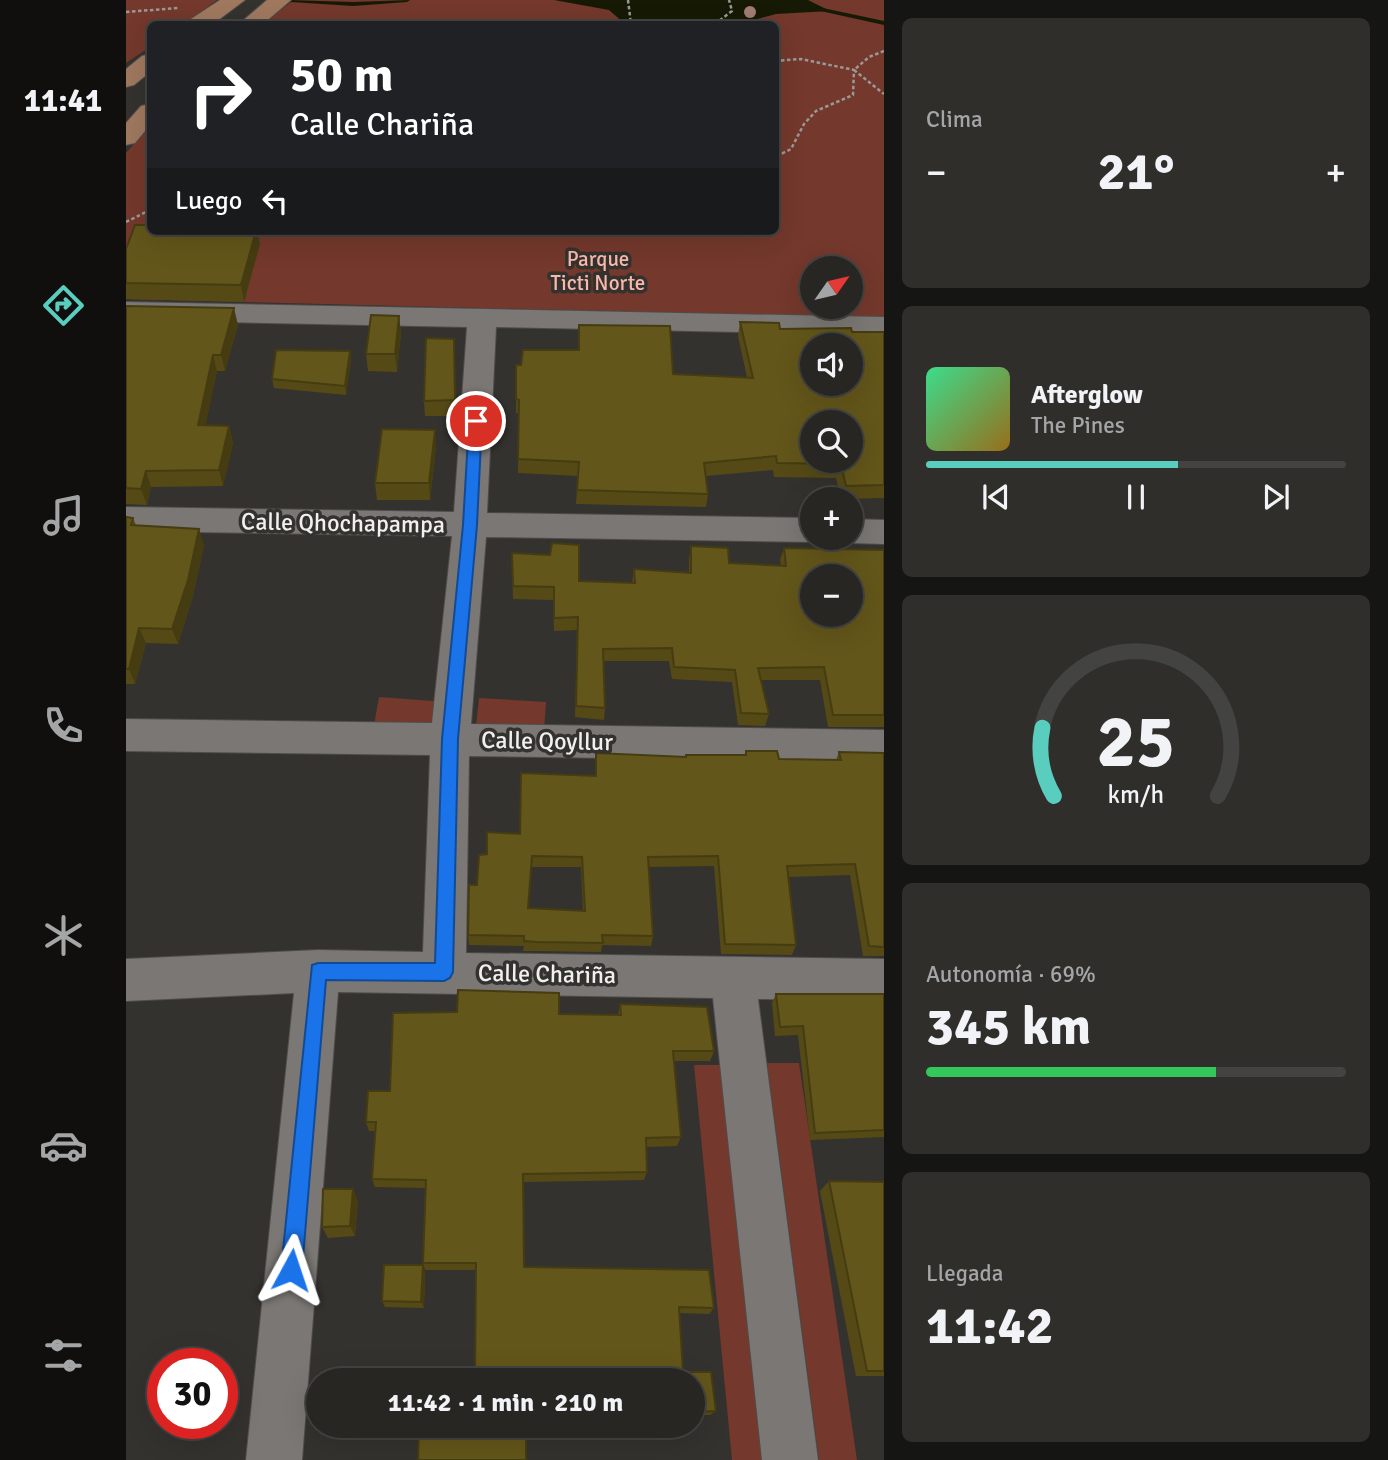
<!DOCTYPE html>
<html lang="es">
<head>
<meta charset="utf-8">
<style>
  :root { --surface:#272623; --page:#2f2e2b; --text:#f1f3f6; --muted:#a4a5a6; --line:#434341; --accent:#5acebe }
  body { margin:0; font-family:Signika,sans-serif; background:var(--page); color:var(--text); height:100vh; display:flex; flex-direction:column; font-size:26px; white-space:nowrap }
  * { box-sizing:border-box; margin:0 }
  p { font-size:23px; color:var(--muted) }
  .icon { flex:none; width:38px; height:38px; fill:none; stroke:currentColor; stroke-width:2; stroke-linecap:round; stroke-linejoin:round }
  .map { position:relative; flex:1; overflow:hidden }
  .drawer { display:flex; flex-direction:column; gap:18px; padding:18px; background:#151513; width:504px }
  .drawer>* { flex:none }
  .banner { position:absolute; left:21px; top:21px; width:632px; height:214px; border-radius:10px; box-shadow:0 7px 28px #0002,0 0 0 2px var(--line); background:#202124; color:#fff; overflow:hidden }
  .needle { width:46px; rotate:56deg }
  .fabs { position:absolute; left:674px; top:256px; display:grid; gap:14px }
  .fabs a { display:grid; place-items:center; width:63px; height:63px; border-radius:50%; background:var(--surface); box-shadow:0 7px 28px #0002,0 0 0 2px var(--line); font-size:35px }
  .speed { position:absolute; left:21px; top:1348px; display:flex; gap:14px; font-size:35px; font-weight:700; text-align:center }
  .speed>* { display:grid; place-content:center; width:91px; height:91px; border-radius:50%; background:var(--surface); box-shadow:0 7px 28px #0002,0 0 0 2px var(--line); line-height:1 }
  .speed .limit { border:10px solid #d22; background:#fff; color:#111 }
  .pin { position:absolute; display:grid; place-items:center; width:60px; height:60px; color:#fff; margin:-30px; border:4px solid #fff; border-radius:50%; box-shadow:0 2px 7px #0007 }
  .me { position:absolute; width:77px; margin:-38px; rotate:5deg; stroke-linejoin:round; filter:drop-shadow(0 0 5px #0008) }
  .turn { display:flex; align-items:center; gap:24px; height:147px; padding:0 28px; font-size:32px }
  .turn .icon { width:91px; height:91px; stroke-width:2.5 }
  .turn b { display:block; font-size:49px; line-height:60px }
  .then { display:flex; align-items:center; height:66px; padding:0 28px; background:#0003; gap:14px; font-size:26px }
  .big { font-size:52px; font-weight:800; line-height:1.1 }
  .drawer .widget { flex:1; display:flex; flex-direction:column; justify-content:center; gap:10px; min-width:0; padding:0 24px; border-radius:10px; background:var(--page) }
  .drawer .dial { align-items:center; gap:0 }
  .dial svg { height:182px; overflow:visible; fill:none; stroke:var(--line); stroke-width:7; stroke-linecap:round; text-anchor:middle }
  .dial text { fill:var(--text); stroke:none }
  .song { display:flex; align-items:center; gap:21px }
  .cover { width:84px; height:84px; border-radius:10px; background:linear-gradient(135deg,hsl(150 70% 55%),hsl(40 70% 35%)) }
  .played { height:7px; border-radius:4px; background:linear-gradient(90deg,var(--accent) 60%,var(--line) 60%) }
  .keys { display:flex; justify-content:space-around; direction:ltr }
  .heat { display:flex; justify-content:space-between; align-items:center; font-size:38px; direction:ltr }
  .charge { height:10px; border-radius:5px; background:linear-gradient(90deg,#34c759 69%,var(--line) 0) }
  .trip { position:absolute; left:180px; top:1368px; width:399px; height:70px; border-radius:35px; background:var(--surface); box-shadow:0 7px 28px #0002,0 0 0 2px var(--line); font-weight:800; line-height:70px; text-align:center }
  main { display:flex; flex:1; min-height:0 }
  .tab-bar { display:flex; flex-direction:column; width:126px; justify-content:space-around; align-items:center; background:#100f0e; color:var(--muted) }
  .tab-bar .icon { width:49px; height:49px }
  .tab-bar .active { color:var(--accent) }
  .tab-bar b { font-size:32px; color:var(--text) }
  .map>svg:first-child { display:block }
  .green { fill:#74382c; fill-rule:evenodd }
  .water { fill:#161a04 }
  .lines { fill:none; stroke-linecap:round; stroke-linejoin:round }
  .stream { fill:#161a04; fill-rule:evenodd }
  .minor-casing { stroke:#4f4d4b; stroke-width:2 }
  .major-casing { stroke:#4f4d4b; stroke-width:2 }
  .path { stroke:#9b9997; stroke-width:2.5; stroke-dasharray:3.5 2.5; stroke-linecap:butt }
  .minor { fill:#7a7774; fill-rule:evenodd }
  .major { fill:#9f785e; fill-rule:evenodd }
  .tree { fill:#a07c73 }
  .wall { fill:#554a16; fill-rule:evenodd }
  .shaded-wall { fill:#453c12 }
  .building { fill:#63561a; stroke:#453c12; stroke-width:2; fill-rule:evenodd }
  .route { fill:#1a73e8; stroke:#114b97; stroke-width:2 }
  .labels { text-anchor:middle; dominant-baseline:central; stroke-width:7; stroke-linejoin:round; paint-order:stroke }
  .far-park-label { font-size:21px; fill:#f8b8aa; stroke:#34322f }
  .street-label { font-size:24px; fill:#f1f0ee; stroke:#34322f }
</style>
</head>
<body>
<main>
<nav class="tab-bar">
<b>11:41</b>
<svg class="icon active" aria-label="directions" viewBox="0 0 24 24"><path d="M12 3l9 9-9 9-9-9zM9 14v-3h6M13 9l2 2-2 2"/></svg>
<svg class="icon" aria-label="music" viewBox="0 0 24 24"><path d="M9 18V5l10-2v13"/><circle cx="6" cy="18" r="3"/><circle cx="16" cy="16" r="3"/></svg>
<svg class="icon" aria-label="phone" viewBox="0 0 24 24"><path d="M5 4h4l2 5-3 2q2 4 5 5l2-3 5 2v4C11 20 4 13 5 4z"/></svg>
<svg class="icon" aria-label="climate" viewBox="0 0 24 24"><path d="M12 3v18M4 7l16 10M4 17L20 7"/></svg>
<svg class="icon" aria-label="car" viewBox="0 0 24 24"><path d="M5 17H2v-5l4-1 3-4h7l3 4 3 1v5h-3M9 17h6M6 11h13"/><circle cx="7" cy="17" r="2"/><circle cx="17" cy="17" r="2"/></svg>
<svg class="icon" aria-label="filters" viewBox="0 0 24 24"><path d="M4 7h16M4 17h16"/><circle cx="9" cy="7" r="2"/><circle cx="15" cy="17" r="2"/></svg>
</nav>
<div class="map">
<svg width="758" height="1460" viewBox="0 0 758 1460">
  <rect width="100%" height="100%" fill="#34322f"/>
  <path class="green" d="M0 0H91L58 24H24V47L0 63Z
    M168 0H758V318L0 299V153L24 126V231H649V24H136ZM686 268H724V306H686Z
    M253 697 320 702 316 730 248 725Z
    M353 698 420 702 418 731 350 726Z
    M641 1063H673L731 1460H693Z
    M568 1065H595L639 1460H606Z"/>
  <path class="water" d="M428 0H682L704 11 650 14 613 24H499L483 10Z"/>
  <g class="lines">
    <path class="stream" d="M162 0 227 2 284 0 281 2 227 6 165 2Z
      M692 7 758 21V25L690 10 689 9Z"/>
    <defs>
      <path id="minor" d="M0 302 758 317V335L370 327 361 513 686 518V537H699L686 542 360 537 345 724 758 730V762L343 756 340 953 758 959V1001L632 999 692 1460H636L587 998 212 992 176 1460H120L168 993 0 1001V959L192 950 297 952 304 755 0 751V719L306 723 326 536 0 531V507L328 512 341 327 0 320Z
        M724 519 758 520V544L724 543 712 540 711 537H724Z"/>
      <path id="major" d="M94 0H119L87 24H62L65 19Z
        M141 0H165L137 24H113Z
        M24 54V72L8 85 0 87V69L16 56Z
        M24 104V125L9 143 0 145V123L15 106Z"/>
    </defs>
    <use href="#minor" class="minor-casing"/>
    <use href="#major" class="major-casing"/>
    <path class="path" d="M502 0 505 24
      M0 12 52 8
      M589 24 606 11 603 0
      M758 51 743 57 728 70 758 94
      M649 61 675 59 728 70 727 95 690 111 678 124 665 149 649 157
      M0 222 24 210"/>
    <use href="#minor" class="minor"/>
    <use href="#major" class="major"/>
  </g>
  <circle class="tree" cx="624" cy="12" r="6"/>
  <path class="wall" d="M24 231H131L134 244 118 302 0 299V249Z
    M0 306 112 325 99 371H91L79 426H103L107 443 97 486 25 487 21 505 0 504Z
    M273 316 275 333 271 372 242 371 240 354Z
    M614 322 654 329 758 332V498L715 499 710 478 648 477 647 470 580 476 582 494 580 507 450 504 452 476 392 473 393 413H390V365H395L452 350 453 325 547 374 621 377 612 336Z
    M328 339 330 416H299L298 401Z
    M224 351 225 360 220 395 148 388 146 379Z
    M310 447 304 500H251L249 483Z
    M0 517 7 518 10 525 78 545 67 596 52 644 20 643 9 684H0Z
    M565 546 603 563 655 566 654 560 658 548 758 550V727H702L694 680H635L643 714 639 726 612 725 606 682 546 679 543 661H477L479 708 478 720 449 717 451 630 428 631 427 600 387 599 386 553 453 581 506 583 508 569 563 572V559Z
    M620 751 653 759 710 760 713 752 758 753V956H737L724 875 663 877 670 945 666 955 595 954 588 866 523 867 527 936 525 946 476 945 475 952 411 951H397L398 946 343 945 342 935 351 885 361 854 394 834 469 776 470 753 559 757 560 755H619ZM405 867H455L457 911 402 908Z
    M332 990 433 993V1014L492 1015 494 1004 581 1007 588 1051 584 1061H548L555 1137 551 1146 520 1147 521 1172 518 1180 397 1182 398 1267 583 1270 588 1308 583 1314 553 1313 557 1372H585L590 1411 584 1415H567V1381H470V1377L400 1378V1381H349L350 1270H299L297 1263 299 1188 249 1187 246 1179 249 1131H243L240 1122 242 1091H264L267 1013 331 1012Z
    M650 994H758V1137L684 1140 672 1035 649 1036 646 1003Z
    M703 1181 758 1182V1376H730L694 1191Z
    M227 1189 232 1201 229 1236 202 1238 196 1227Z
    M299 1272 298 1308 259 1307 256 1301Z"/>
  <path class="shaded-wall" d="M130 231H131L134 244 118 302 115 285Z
    M108 308 112 325 99 371 95 355Z
    M273 316 275 333 271 372 269 354Z
    M224 351 225 360 220 395 219 386Z
    M87 355 91 371 76 442 72 425Z
    M103 426 107 443 97 486 93 470Z
    M309 430 310 447 304 500 303 483Z
    M20 471 25 487 21 505 15 489Z
    M73 529 78 545 67 596 52 644 46 629Z
    M13 628 20 643 9 684 3 669Z
    M227 1189 232 1201 229 1236 224 1226Z
    M297 1265 299 1272 298 1308 295 1302Z"/>
  <path class="building" d="M9 225H24V231H130L115 285 0 283V249Z
    M0 306 108 308 95 355H87L72 425 103 426 93 470 20 471 15 489 0 488Z
    M245 315 273 316 269 354H240Z
    M614 322 653 323 654 329 725 328 726 332H758V485L720 486 715 464 651 463 650 456 578 463 582 494 451 490 453 462 392 459 393 400 390 399V365H395L397 350H453V325L544 326 547 374 627 378ZM686 345H724V383H686ZM686 422H724V460H686Z
    M300 338 328 339 329 400 298 401Z
    M150 350 224 351 219 386 146 379Z
    M256 429 309 430 303 483H249Z
    M0 517 7 518 5 525 73 529 62 580 46 629 13 628 3 669H0Z
    M426 543 453 545V581L509 583 508 569 565 573V546L602 548 603 563 660 566 658 548 758 550V715H707L698 667 632 668 643 714 615 713 609 670 548 667 546 648 477 649 479 708 450 706 452 617 428 618V587L387 586 386 553 424 555ZM686 576H724V614H686Z
    M620 751H651L653 759 715 760 713 752 758 753V947L743 946 729 864 661 866 670 945 599 944 592 856 522 857 527 936 476 935 477 943 411 942 398 941V936L342 935 343 885H351L353 855 361 854V832L394 834 395 773 470 776V753L560 757V755H620ZM406 856 456 857 459 911 402 908Z
    M332 990 433 993V1014L495 1015 494 1004 581 1007 588 1051H547L555 1137 520 1138 521 1172 397 1174 398 1267 583 1270 588 1308 553 1307 557 1372H585L590 1411 567 1412V1381H473L472 1373 400 1374V1381H349L350 1263H297L300 1180 246 1179 250 1122H240L242 1091H264L267 1013 331 1012Z
    M650 994H758V1130L689 1133 677 1026 654 1027Z
    M703 1181 758 1182V1371H741Z
    M197 1189H227L224 1226 196 1227Z
    M258 1265H297L295 1302 256 1301Z
    M293 1426H400V1460H292Z"/>
  <path class="route" d="M350 416 356 421 351 525 332 739 327 972 324 978 318 981 200 980 176 1270 173 1277 165 1280 158 1277 155 1270 186 965 192 963H309L316 739 337 525 343 421Z"/>
  <g class="labels">
    <g class="far-park-label">
      <text x="472" y="259">Parque<tspan x="472" dy="24">Ticti Norte</tspan></text>
    </g>
    <g class="street-label">
      <text transform="translate(217 523) rotate(1)">Calle Qhochapampa</text>
      <text transform="translate(421 741) rotate(1)">Calle Qoyllur</text>
      <text transform="translate(421 974) rotate(1)">Calle Chariña</text>
    </g>
  </g>
</svg>
<div class="fabs">
<a><svg class="needle" viewBox="-14 -14 28 28"><path d="M0-13l5 13h-10z" fill="#e53935"/><path d="M0 13l5-13h-10z" fill="#a4a5a6"/></svg></a>
<a><svg class="icon" aria-label="sound" viewBox="0 0 24 24"><path d="M4 9h4l5-4v14l-5-4H4zM17 9q2 3 0 6"/></svg></a>
<a><svg class="icon" aria-label="search" viewBox="0 0 24 24"><circle cx="10" cy="10" r="6"/><path d="M15 15l6 6"/></svg></a>
<a>+</a>
<a>−</a>
</div>
<div class="speed"><div class="limit">30</div></div>
<div class="pin" style="left:350px;top:421px;background:#d93025"><svg class="icon" aria-label="arrive" viewBox="0 0 24 24"><path d="M6 21V4h12l-3 4 3 4H6"/></svg></div>
<svg class="me" style="left:165px;top:1270px" viewBox="-20 -20 40 40"><path d="M0-17L14 15 0 8-14 15z" fill="#1a73e8" stroke="#fff" stroke-width="4"/></svg>
<div class="trip">11:42 · 1 min · 210 m</div>
<div class="banner">
<div class="turn"><svg class="icon" aria-label="right" viewBox="0 0 24 24"><path d="M7 20v-9h11M14 6l5 5-5 5"/></svg><div><b>50 m</b>Calle Chariña</div></div>
<div class="then">Luego<svg class="icon" aria-label="left" viewBox="0 0 24 24"><path d="M17 20v-9H6M10 6l-5 5 5 5"/></svg></div>
</div>
</div>
<section class="drawer">
<div class="widget"><p>Clima</p>
<div class="heat"><a>−</a><b class="big">21°</b><a>+</a></div>
</div>
<div class="widget">
<div class="song"><i class="cover"></i><div><b>Afterglow</b><p>The Pines</p></div></div>
<div class="played"></div>
<div class="keys"><svg class="icon" aria-label="previous" viewBox="0 0 24 24"><path d="M18 5L8 12l10 7zM5 5v14"/></svg><svg class="icon" aria-label="pause" viewBox="0 0 24 24"><path d="M8 5v14M16 5v14"/></svg><svg class="icon" aria-label="next" viewBox="0 0 24 24"><path d="M6 5l10 7-10 7zM19 5v14"/></svg></div>
</div>
<div class="widget dial"><svg viewBox="0 0 100 80">
<path d="M14 69A42 42 0 1 1 86 69"/>
<path d="M14 69A42 42 0 0 1 9 39" stroke="#5acebe"/>
<text x="50" y="56" font-size="32" font-weight="700">25</text>
<text x="50" y="72" font-size="11">km/h</text>
</svg></div>
<div class="widget"><p>Autonomía · 69%</p><b class="big">345 km</b><div class="charge"></div></div>
<div class="widget"><p>Llegada</p><b class="big">11:42</b></div>
</section>
</main>
</body>
</html>
